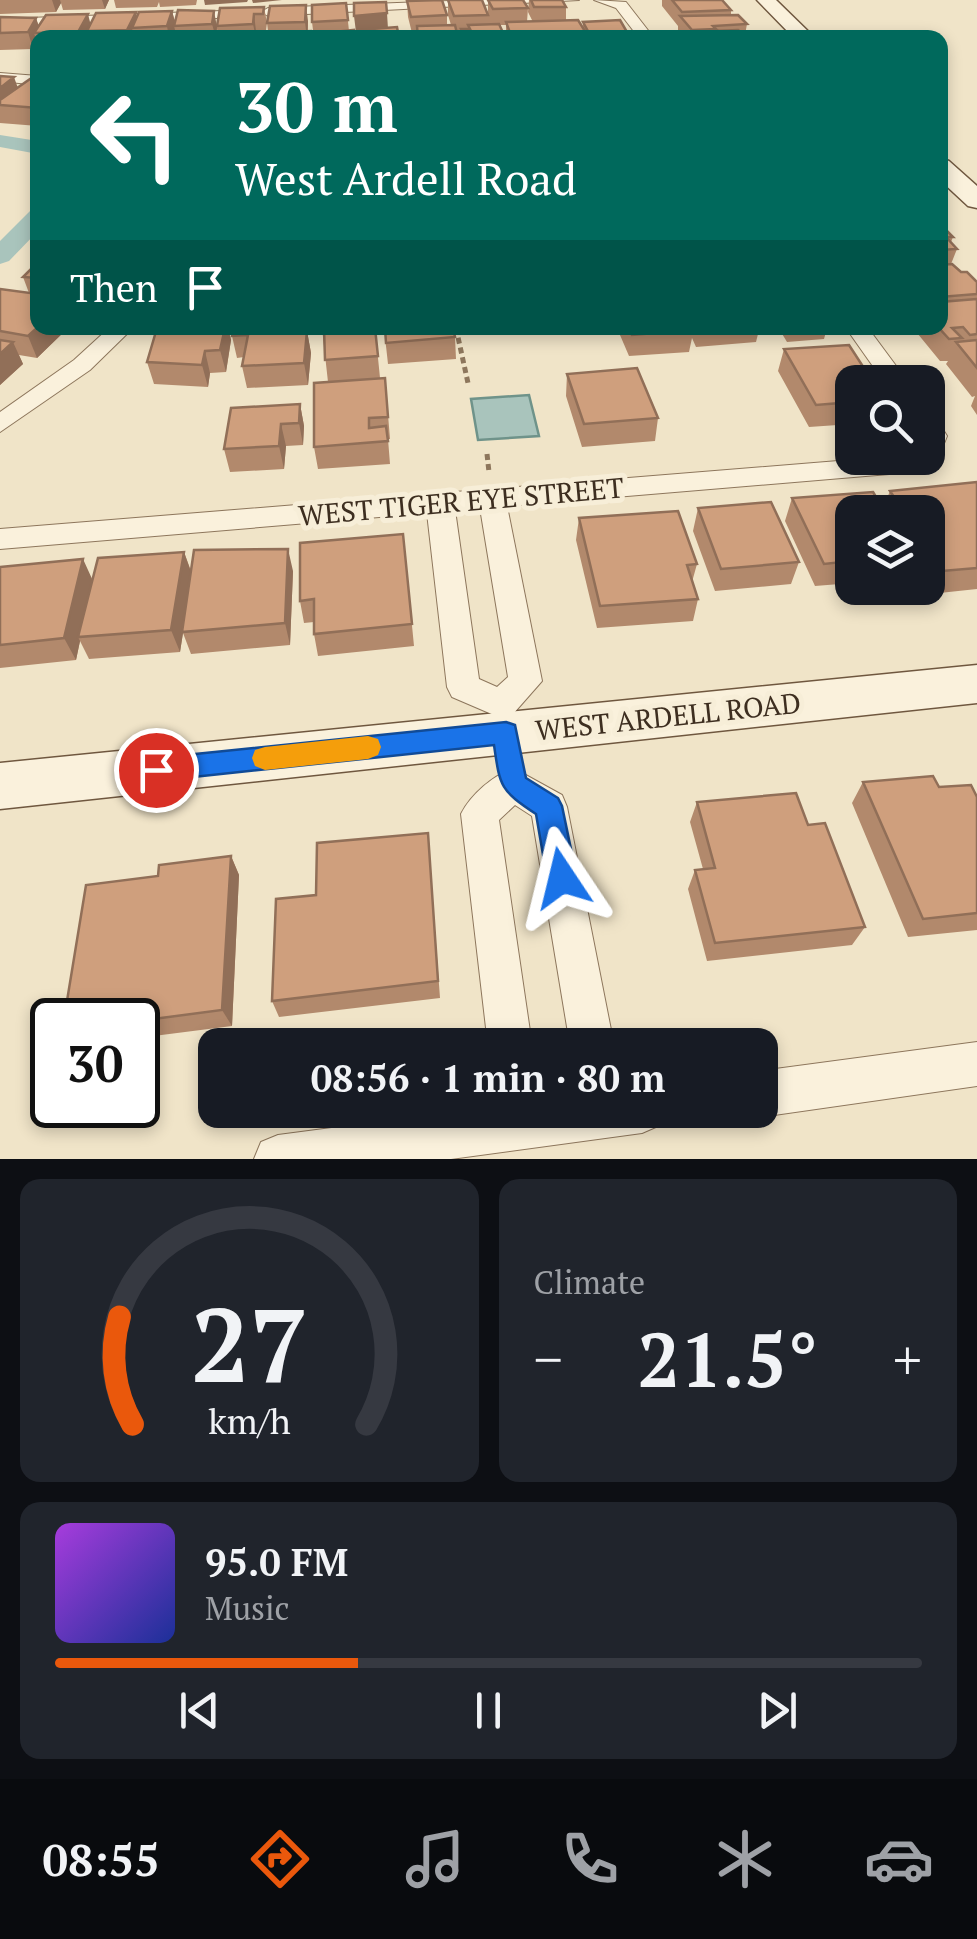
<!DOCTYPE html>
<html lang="en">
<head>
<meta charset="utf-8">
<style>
  :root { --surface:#171b24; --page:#20242c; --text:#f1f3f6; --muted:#9ea1a6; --line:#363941; --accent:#ea580c }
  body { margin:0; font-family:"PT Serif",serif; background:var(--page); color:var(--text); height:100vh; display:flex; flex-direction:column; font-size:38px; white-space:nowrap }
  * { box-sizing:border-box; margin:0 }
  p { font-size:32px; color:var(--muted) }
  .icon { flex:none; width:55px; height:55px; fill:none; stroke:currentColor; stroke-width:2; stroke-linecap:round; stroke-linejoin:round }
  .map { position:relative; height:1159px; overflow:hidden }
  .drawer { display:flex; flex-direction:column; gap:20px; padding:20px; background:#0d0f14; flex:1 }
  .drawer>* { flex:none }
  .banner { position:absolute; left:30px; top:30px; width:918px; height:305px; border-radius:20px; box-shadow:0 5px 15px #0003; background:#00695c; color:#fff; overflow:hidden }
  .controls { position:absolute; left:835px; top:365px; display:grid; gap:20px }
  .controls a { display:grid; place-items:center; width:110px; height:110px; border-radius:20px; background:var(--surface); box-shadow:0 5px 15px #0003; font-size:50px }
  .speed { position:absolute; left:30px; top:998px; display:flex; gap:20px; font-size:50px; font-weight:700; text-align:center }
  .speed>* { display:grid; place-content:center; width:130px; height:130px; border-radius:50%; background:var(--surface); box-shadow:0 5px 15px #0003; line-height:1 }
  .speed .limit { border:5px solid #111; border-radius:15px; background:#fff; color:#111 }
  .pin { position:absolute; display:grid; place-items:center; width:85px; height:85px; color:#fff; margin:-42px; border:5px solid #fff; border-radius:50%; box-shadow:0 2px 10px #0007 }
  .me { position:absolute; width:110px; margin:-55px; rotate:350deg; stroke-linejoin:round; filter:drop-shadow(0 0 8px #0008) }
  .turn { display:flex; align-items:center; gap:35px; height:210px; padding:0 40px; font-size:45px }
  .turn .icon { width:130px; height:130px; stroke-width:2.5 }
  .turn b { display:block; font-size:70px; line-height:85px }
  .then { display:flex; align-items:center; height:95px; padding:0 40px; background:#0003; gap:20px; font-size:38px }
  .big { font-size:75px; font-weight:700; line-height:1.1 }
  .drawer .widget { flex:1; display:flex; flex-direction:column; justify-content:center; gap:15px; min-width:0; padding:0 35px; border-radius:20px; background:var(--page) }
  .drawer .dial { align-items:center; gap:0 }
  .dial svg { height:260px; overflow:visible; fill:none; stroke:var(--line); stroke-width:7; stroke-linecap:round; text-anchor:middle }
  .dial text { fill:var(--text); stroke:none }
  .song { display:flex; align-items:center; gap:30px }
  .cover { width:120px; height:120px; border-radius:15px; background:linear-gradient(135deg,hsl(280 70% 55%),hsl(230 70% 35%)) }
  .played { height:10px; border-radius:5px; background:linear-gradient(90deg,var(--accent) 35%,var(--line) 35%) }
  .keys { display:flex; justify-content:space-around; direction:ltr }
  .heat { display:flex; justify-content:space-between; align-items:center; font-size:55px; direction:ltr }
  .drawer .tiles { flex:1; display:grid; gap:20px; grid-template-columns:1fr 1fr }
  .widget:last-child { grid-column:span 2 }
  .trip { position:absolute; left:198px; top:1028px; width:580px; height:100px; border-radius:20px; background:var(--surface); box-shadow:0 5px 15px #0003; font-weight:700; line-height:100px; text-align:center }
  .dock { display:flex; height:160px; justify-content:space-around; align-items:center; background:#090b0e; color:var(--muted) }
  .dock .icon { width:70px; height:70px }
  .dock .current { color:var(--accent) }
  .dock b { font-size:45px; color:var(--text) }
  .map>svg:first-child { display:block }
  .water { fill:#a9c4bc; stroke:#6f938a; stroke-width:2.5 }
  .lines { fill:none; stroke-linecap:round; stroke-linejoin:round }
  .canal { fill:#a9c4bc; fill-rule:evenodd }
  .street-casing { stroke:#8d765c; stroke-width:2 }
  .secondary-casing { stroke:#6f573f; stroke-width:3 }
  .path { stroke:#8d765c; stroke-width:5; stroke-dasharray:6 4; stroke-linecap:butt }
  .street { fill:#faf1dc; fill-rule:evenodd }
  .secondary { fill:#faf1dc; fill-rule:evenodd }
  .wall { fill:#b2896c }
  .shaded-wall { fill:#916f58 }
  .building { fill:#cf9f7d; stroke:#916f58; stroke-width:2.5 }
  .route { fill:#1a73e8; stroke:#114b97; stroke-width:2.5 }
  .slow { fill:#f59e0b }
  .labels { text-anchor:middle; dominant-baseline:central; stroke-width:10; stroke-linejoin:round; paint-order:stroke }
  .street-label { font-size:28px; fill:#3d2e20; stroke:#f7eed8 }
</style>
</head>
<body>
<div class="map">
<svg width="977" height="1159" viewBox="0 0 977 1159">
  <rect width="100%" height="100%" fill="#f0e4c8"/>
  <path class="water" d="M529 395 539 436 478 440 471 399Z"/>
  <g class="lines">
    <path class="canal" d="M0 135 38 141V154L0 147Z
      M38 209V231L9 261 0 264V241L30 211Z"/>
    <defs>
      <path id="street" d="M475 0H579L268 16 261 12 268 8Z
        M594 0 626 2 654 38H639L616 8Z
        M222 11 217 18 0 27V19Z
        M0 73 38 76V85L0 81Z
        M109 328H133L90 370 0 432V412L74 360Z
        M846 328H868L908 382H884Z
        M928 418 937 420 947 436C938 462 927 466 901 473L507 506 542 681 513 714 501 718 452 697 447 687 427 513 0 549V529L875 458H928ZM480 508 508 677 497 687 479 679 455 510Z
        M513 768 562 795 567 807 614 1045H570L532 816 515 805 499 820 532 1045H488L461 814C471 794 493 776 513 768Z
        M977 1042V1086L760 1117 744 1110H760V1071Z
        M469 1110H665L658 1126 642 1133 451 1159H254L261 1142 278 1135Z"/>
      <path id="secondary" d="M757 0H776L815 38H794Z
        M940 158 949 161 977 186V208L968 206 940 180Z
        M977 665V703L0 809V763Z"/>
    </defs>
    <use href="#street" class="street-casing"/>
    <use href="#secondary" class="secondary-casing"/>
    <path class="path" d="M456 328 468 383
      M487 454 489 472"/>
    <use href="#street" class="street"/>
    <use href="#secondary" class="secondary"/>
  </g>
  <path class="wall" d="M0 0H109L105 9 63 10 61 3 56 12 0 14Z
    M114 0H197L196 5 160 7 159 2 157 7 116 8Z
    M448 0 488 14V0L528 8 527 22H533L528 12 529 0H562L566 7V21L583 28V22L627 32 626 38H506V25H500L505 38H461V32H457L458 38H417V33H412L408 17 407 1 447 15V25H451L448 15Z
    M662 0H722L731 10V15L747 24 745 35 748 38H682L678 32V26L662 6Z
    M346 3 349 31 354 30 355 38H314L312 22Z
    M264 7 267 23 266 30 256 31V38H219L217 29 216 38H176L175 30 172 38H38V43L37 42 33 49 0 50V17L36 18 39 27 91 24 172 11 175 22 217 24Z
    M308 21V31L269 38 267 23Z
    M0 76 18 87 38 79V126L0 123Z
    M940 230 953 237 951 242 957 249 951 264 977 282V415L971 406 975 396 972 397 946 364 948 361H940L913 328H940Z
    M38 262V328H68L37 358 19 355 23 364 0 385V289L29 293 23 277Z
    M157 328H228L231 340 226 372 210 373 208 387 154 384 147 362Z
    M284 328H302L303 331H307L311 353 308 385 247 388 242 366 244 357 237 358 232 336Z
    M322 328H375L380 378 328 382Z
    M384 328 455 337 456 359 388 364Z
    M617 328H827L824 339 787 342 781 332 758 334 756 342 696 347 692 338 689 352 629 356Z
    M784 349 852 382V424L809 427 778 371Z
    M567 374 658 418 655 441 582 447 566 396Z
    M385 378 390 439H388L390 464 318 469 314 447Z
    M300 404 304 426 303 445 286 446 284 469 230 472 224 449Z
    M977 482V589L930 594 926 588 928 512H852V583L815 586 785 521 792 498 883 508 890 491Z
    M698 508 799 562 791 584 715 591 693 531Z
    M579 518 697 564 692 582 698 599 693 621 597 628 576 540Z
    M403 534 414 646 318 656 314 634V622L304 623 300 601Z
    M184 552 191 571H293L290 645 191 654 183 633 180 652 89 659 80 641 76 660 0 668V567L93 580Z
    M863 782 939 787 977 797V930L908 937 852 803Z
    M697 802 808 825 865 927 852 945 707 961 688 889 695 870 703 869 690 822Z
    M428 833 440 998 279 1017 272 1001 316 895Z
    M231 856 239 875 232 1026 138 1038V1020H71L65 1013 158 876Z"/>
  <path class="shaded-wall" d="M52 0H60L61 3 56 12Z
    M102 0H109L105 9Z
    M204 0H248L247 2 205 5Z
    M252 0H282L253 3Z
    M306 5 308 21 307 38 305 22Z
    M172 11 176 26H174L175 30 172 38H169L167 26Z
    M214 11 217 27 216 38 212 24Z
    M136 12 139 27 132 28 134 38H129L127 30Z
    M387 13 388 29 356 32 354 16Z
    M88 14 92 30 87 31 88 38H80L78 32Z
    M254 14 256 31V38L253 24Z
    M36 18 41 33H34L37 42 33 49 28 32Z
    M14 77 20 94 0 105V88Z
    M38 327 68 328 37 358 28 336Z
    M225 328H228L231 340 226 372 220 350Z
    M307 331 311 353 308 385 304 363Z
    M13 342 23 364 0 385V354Z
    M205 351 210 373 208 387 202 365Z
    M300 404 304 426 303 445 299 423Z
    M281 424 286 446 284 469 279 446Z
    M288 549 293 571 290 645 285 623Z
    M184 552 192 575 180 652 171 630Z
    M83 559 93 581 78 637 80 641 76 660 64 638Z
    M231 856 239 875 232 1026 222 1010Z"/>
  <path class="building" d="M442 0 447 15 411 17 407 1Z
    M448 0H482L488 15 454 16Z
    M488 0H523L528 8 493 9Z
    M531 0H562L566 7H534Z
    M672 0H722L731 10 682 12Z
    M386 2 387 13 354 16V3Z
    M346 3 348 20 312 22V5Z
    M306 5 305 22 267 23 270 6Z
    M264 7 263 14H254L253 24 217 26 220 8Z
    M178 10 214 11 212 24 174 26Z
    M172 11 167 26 132 28 139 12Z
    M136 12 127 30 87 31 96 13Z
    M88 14 78 32 34 33 46 15Z
    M738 15 747 24 713 26 716 29 692 30 680 16Z
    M0 17 36 18 28 32 0 33Z
    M578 20 588 36 512 38 506 22Z
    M620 20 627 32 589 33 583 22Z
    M499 24 505 37 465 38 461 29H470L468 25Z
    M455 25 458 38H418L417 26Z
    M397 27 399 38H359V30Z
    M354 30V38H316V34Z
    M738 30 748 38H698L692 32Z
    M311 31 312 38H269V33Z
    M0 76 14 77 0 88Z
    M30 79H38V108L0 105V100Z
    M945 229 953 237H946L957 249 940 250V230Z
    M38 262V278L23 277Z
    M952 264 961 272H967L977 282V294L940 297V265Z
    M0 289 38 294V327L28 336 0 331Z
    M977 299V334L970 335 963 327 952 328 962 338 949 339 939 328 940 302Z
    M157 328H225L220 350 205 351 202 365 147 362Z
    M234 328H284L283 332 307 331 304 363 242 366 248 335 232 336Z
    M324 328H375L378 356 325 360Z
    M385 328H453L455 337 386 343Z
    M629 328H692L693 330 632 335Z
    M0 340 13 342 0 354Z
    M977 340V368L956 342Z
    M849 345 873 382H852V402L816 405 784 349Z
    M637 368 658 418 584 424 567 374Z
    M385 378 388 417 369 418V428L386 426 388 441 314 447V383Z
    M300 404 299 423 281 424 279 446 224 449 231 408Z
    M977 482V568L942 571 928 549V512H904L890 491Z
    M873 492 885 512H852V561L824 564 792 498Z
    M771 502 799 562 721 569 698 508Z
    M678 511 697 564 687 565 698 599 600 606 579 518Z
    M403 534 412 624 314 634V599L300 601V543Z
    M288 549 285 623 182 632 194 550Z
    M184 552 171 630 78 637 98 558Z
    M83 559 64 638 0 645V567Z
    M933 776 939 787 971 785 977 797V913L923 919 863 782Z
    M796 793 808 825 825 823 865 927 715 943 695 870 715 868 697 802Z
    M428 833 438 981 272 1001 276 899 316 895 317 843Z
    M231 856 222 1010 138 1021 103 1020 105 1008 65 1013 86 885 158 876 159 865Z"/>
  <path class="route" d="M506 722 515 725 526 778 558 798 562 806 577 878 572 888 562 893 551 888 547 878 536 814C500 790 500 787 494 745L156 781 146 778 142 770 146 761 156 758Z"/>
  <path class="slow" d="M368 736 378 739 381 747 378 755 368 759 265 770 255 766 252 758 255 750 265 747Z"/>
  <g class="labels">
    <g class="street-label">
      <text transform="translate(461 501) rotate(-5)">WEST TIGER EYE STREET</text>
      <text transform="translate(668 716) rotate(-6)">WEST ARDELL ROAD</text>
    </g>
  </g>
</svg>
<div class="controls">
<a><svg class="icon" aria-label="search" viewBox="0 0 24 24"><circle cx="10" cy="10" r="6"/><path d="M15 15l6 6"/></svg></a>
<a><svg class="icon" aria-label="layers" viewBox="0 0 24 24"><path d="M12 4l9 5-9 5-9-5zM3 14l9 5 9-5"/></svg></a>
</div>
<div class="speed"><div class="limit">30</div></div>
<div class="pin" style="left:156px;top:770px;background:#d93025"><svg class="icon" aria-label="arrive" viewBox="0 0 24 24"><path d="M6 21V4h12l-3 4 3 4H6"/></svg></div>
<svg class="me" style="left:562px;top:878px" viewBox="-20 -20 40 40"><path d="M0-17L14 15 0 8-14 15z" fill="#1a73e8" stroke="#fff" stroke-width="4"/></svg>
<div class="trip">08:56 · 1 min · 80 m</div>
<div class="banner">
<div class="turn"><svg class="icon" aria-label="left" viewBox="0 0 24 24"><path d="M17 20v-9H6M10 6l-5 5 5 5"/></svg><div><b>30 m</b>West Ardell Road</div></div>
<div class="then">Then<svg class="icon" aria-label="arrive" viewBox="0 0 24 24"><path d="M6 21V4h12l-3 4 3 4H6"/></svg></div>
</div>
</div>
<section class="drawer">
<div class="tiles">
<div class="widget dial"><svg viewBox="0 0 100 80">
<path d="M14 69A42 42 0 1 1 86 69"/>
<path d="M14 69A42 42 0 0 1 10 36" stroke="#ea580c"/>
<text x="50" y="56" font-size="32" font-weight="700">27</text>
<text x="50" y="72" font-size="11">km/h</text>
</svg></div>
<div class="widget"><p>Climate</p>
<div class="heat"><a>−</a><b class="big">21.5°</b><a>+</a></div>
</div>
<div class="widget">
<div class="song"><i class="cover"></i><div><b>95.0 FM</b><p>Music</p></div></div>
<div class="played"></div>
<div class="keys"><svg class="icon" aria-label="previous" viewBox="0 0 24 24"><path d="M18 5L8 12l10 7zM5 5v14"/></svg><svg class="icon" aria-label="pause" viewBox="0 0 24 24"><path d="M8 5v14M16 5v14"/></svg><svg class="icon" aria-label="next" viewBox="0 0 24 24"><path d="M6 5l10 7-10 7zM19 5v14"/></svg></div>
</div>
</div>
</section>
<nav class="dock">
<b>08:55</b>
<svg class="icon current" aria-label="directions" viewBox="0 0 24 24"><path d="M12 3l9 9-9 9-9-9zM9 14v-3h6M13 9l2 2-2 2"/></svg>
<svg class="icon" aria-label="music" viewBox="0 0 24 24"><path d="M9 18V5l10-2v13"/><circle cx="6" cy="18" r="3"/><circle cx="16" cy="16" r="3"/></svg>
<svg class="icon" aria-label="phone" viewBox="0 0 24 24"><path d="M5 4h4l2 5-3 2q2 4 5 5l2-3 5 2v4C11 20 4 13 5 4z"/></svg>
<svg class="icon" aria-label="climate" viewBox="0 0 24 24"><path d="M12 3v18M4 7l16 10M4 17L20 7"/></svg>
<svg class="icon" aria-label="car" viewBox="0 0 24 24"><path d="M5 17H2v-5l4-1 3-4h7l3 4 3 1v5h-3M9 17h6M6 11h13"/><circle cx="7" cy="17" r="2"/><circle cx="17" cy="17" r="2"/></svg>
</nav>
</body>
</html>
